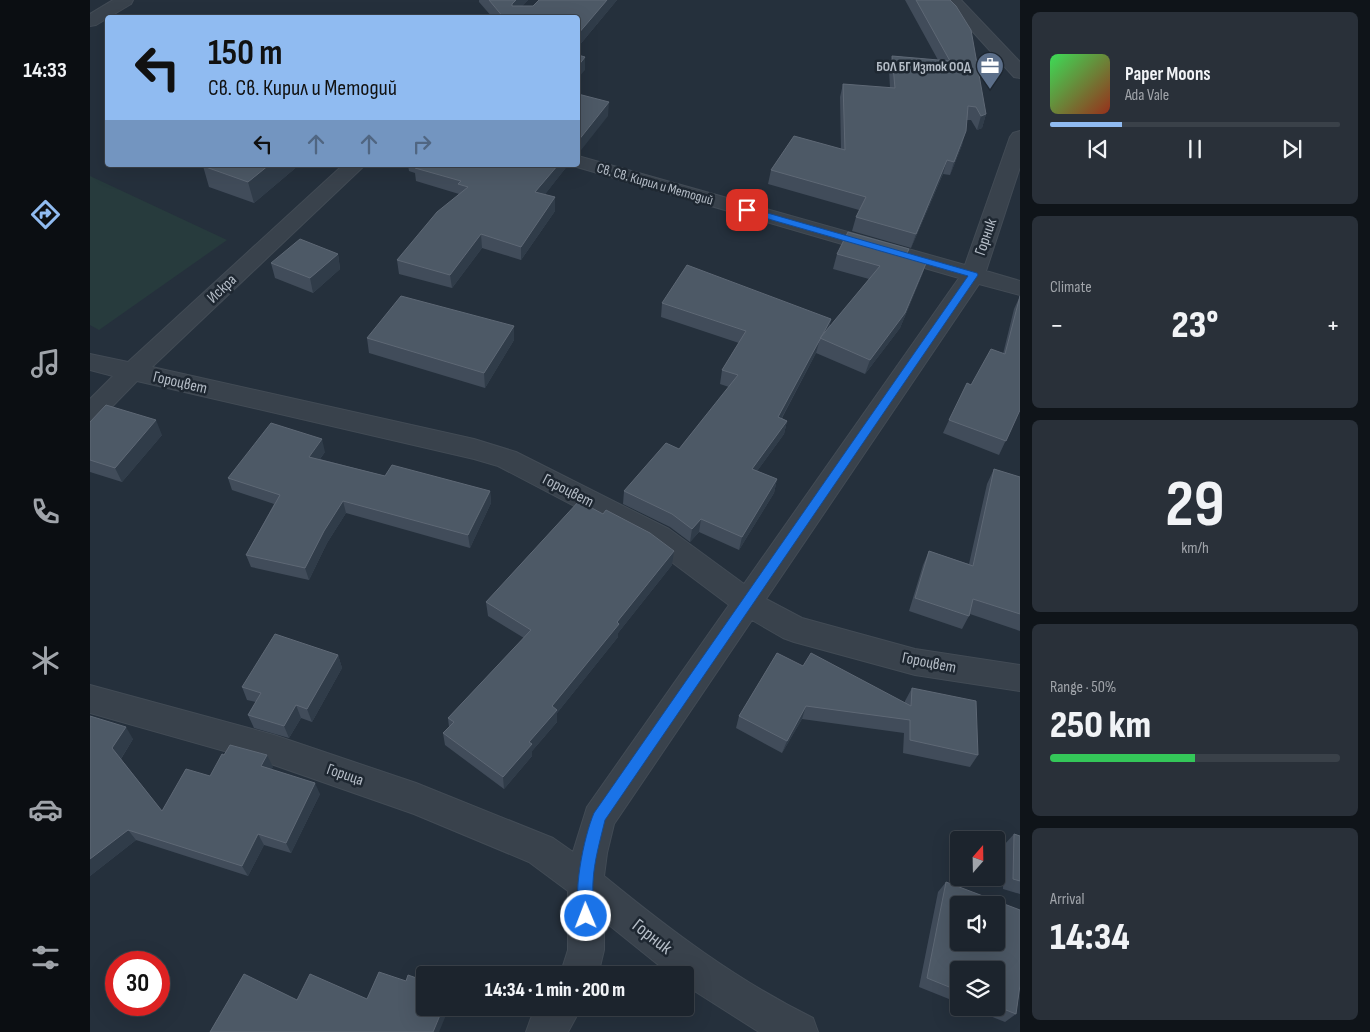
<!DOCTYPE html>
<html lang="en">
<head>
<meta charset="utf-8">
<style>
  :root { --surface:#1c242d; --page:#293039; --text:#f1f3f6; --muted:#a0a4aa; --line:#3a4149; --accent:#90bbf1 }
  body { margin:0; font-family:"Sofia Sans Condensed",sans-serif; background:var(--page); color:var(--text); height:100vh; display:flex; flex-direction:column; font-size:19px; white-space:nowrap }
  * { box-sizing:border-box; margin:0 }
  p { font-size:16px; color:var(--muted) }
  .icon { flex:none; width:28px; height:28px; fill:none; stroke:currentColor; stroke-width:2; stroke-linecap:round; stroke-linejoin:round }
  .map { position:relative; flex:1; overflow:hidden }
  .details { display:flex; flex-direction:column; gap:12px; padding:12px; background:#0f1419; width:350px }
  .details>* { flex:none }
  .banner { position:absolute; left:15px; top:15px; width:475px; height:152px; border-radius:5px; box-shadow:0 5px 20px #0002,0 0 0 1px var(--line); background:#90bbf1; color:#111; overflow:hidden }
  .needle { width:32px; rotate:20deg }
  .fabs { position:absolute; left:860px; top:831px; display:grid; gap:10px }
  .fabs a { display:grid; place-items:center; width:55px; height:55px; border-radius:5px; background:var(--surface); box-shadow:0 5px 20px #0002,0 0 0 1px var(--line); font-size:25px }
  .speed { position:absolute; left:15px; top:951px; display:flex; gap:10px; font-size:25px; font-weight:700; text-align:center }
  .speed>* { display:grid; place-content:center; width:65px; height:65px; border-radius:50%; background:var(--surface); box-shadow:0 5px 20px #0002,0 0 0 1px var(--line); line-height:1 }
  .speed .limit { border:8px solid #d22; background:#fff; color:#111 }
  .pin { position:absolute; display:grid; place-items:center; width:42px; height:42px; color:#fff; margin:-21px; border-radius:10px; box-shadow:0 2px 8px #0006 }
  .me { position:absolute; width:55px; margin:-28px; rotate:359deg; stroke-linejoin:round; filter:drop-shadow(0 0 4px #0008) }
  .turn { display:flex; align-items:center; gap:18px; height:105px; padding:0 20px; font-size:22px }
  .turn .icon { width:65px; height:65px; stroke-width:2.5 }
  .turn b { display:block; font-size:35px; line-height:42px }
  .lanes { display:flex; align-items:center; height:48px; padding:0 20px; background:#0003; justify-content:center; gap:25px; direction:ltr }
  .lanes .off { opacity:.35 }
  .big { font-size:38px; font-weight:800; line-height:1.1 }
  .details .card { flex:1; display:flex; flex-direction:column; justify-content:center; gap:8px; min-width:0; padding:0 18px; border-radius:8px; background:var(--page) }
  .details .dial { align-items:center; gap:0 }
  .dial b { font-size:65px; line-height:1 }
  .song { display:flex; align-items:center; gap:15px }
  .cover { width:60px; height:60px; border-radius:8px; background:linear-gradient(135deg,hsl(130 70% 55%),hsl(10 70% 35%)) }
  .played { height:5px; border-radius:2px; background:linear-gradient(90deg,var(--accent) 25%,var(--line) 25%) }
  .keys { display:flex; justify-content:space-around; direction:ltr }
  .heat { display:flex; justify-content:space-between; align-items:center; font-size:28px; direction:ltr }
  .charge { height:8px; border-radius:4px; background:linear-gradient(90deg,#34c759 50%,var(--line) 0) }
  .trip { position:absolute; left:326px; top:966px; width:278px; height:50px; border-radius:5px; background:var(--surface); box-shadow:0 5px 20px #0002,0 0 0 1px var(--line); font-weight:800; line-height:50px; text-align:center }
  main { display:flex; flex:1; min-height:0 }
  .tab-bar { display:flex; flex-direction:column; width:90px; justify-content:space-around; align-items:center; background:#0b0e12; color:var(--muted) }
  .tab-bar .icon { width:35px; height:35px }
  .tab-bar .current { color:var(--accent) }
  .tab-bar b { font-size:22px; color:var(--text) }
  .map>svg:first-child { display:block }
  .green { fill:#273b3d }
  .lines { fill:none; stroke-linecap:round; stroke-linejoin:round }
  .minor-casing { stroke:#424b55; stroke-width:2 }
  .minor { fill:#39424c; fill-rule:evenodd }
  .wall { fill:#414c5a; fill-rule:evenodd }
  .shaded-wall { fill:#303c49 }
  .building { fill:#4d5966; stroke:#5e6875; fill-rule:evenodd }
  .route { fill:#1a73e8; stroke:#114b97 }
  .labels { text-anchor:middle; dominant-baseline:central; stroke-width:5; stroke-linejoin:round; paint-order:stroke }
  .far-poi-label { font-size:14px; font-weight:bold; fill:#b5bdc7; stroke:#1e2731; text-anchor:end }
  .far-street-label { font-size:14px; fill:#b5bdc7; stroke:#1e2731 }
  .street-label { font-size:16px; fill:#b5bdc7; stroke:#1e2731 }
  .near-street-label { font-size:19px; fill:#b5bdc7; stroke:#1e2731 }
</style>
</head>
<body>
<main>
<nav class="tab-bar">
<b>14:33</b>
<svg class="icon current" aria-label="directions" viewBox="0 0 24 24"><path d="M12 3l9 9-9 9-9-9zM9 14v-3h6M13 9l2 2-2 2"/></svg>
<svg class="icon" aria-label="music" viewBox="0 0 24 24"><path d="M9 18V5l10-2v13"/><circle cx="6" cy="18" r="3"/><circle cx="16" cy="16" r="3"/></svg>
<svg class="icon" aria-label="phone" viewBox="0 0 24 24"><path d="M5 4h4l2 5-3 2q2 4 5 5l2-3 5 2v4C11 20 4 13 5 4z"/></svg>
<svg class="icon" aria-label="climate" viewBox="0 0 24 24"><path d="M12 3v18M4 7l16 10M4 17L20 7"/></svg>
<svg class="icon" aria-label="car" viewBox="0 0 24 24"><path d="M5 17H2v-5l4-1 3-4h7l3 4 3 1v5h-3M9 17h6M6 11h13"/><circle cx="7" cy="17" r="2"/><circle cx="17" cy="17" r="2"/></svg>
<svg class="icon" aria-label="filters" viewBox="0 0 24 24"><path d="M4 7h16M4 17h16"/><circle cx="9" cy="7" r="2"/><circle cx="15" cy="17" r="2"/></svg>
</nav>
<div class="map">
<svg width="930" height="1032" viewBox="0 0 930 1032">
  <rect width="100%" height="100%" fill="#25303c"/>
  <path class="green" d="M0 176 137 240 9 330 0 325Z"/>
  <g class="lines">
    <defs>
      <path id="minor" d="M23 0H43L41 4 6 25 0 26V14Z
        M854 0H871L930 62V78L924 77Z
        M930 131V167L896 271 930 281V295L889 284 676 599 712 618 825 649 930 665V691L825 675 704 642 693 638 662 620 524 824 517 853 514 876C580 930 646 980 723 1018L728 1032H669L595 985V975H581L514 921V950L508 975H470L478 950V891L439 862 324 814 184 765 0 713V685L184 735 326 783 463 838 483 852 497 807 639 605 559 545 408 466 384 459 47 381 9 420 0 423V399L23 376 0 370V354L38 362 253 165H275L62 367 384 439 426 452 579 529 654 584 869 278 480 165H488V156L495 158 875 265 920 137 923 133Z
        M449 1008H491L478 1032H436L441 1018Z"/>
    </defs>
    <use href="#minor" class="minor-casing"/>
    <use href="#minor" class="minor"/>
  </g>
  <path class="wall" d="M389 0H438L432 6H443L449 0H527L488 47V18H403L389 2Z
    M815 0H860L896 114 892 128 887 130 881 120H877L872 145 860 175 853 174 821 248 762 231 766 217 769 210 678 184 681 170 751 149 750 97 753 84 800 88 799 70 802 56 848 60Z
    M114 165H209L164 203 119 187 113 166Z
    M318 165H478L455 194 465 211 431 260 392 248 362 288 309 274 307 260 369 194 326 181 325 173 319 171Z
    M819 249 817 255 837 261 832 275 810 328 775 374 726 353 692 418 697 421 694 434 667 471 687 479 684 493 649 550 609 532 600 542 580 527 533 504 534 491 589 449 639 387 630 384 632 370 649 343 571 317 572 303 741 319 739 328 779 279 743 269 747 254Z
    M248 254 250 269 223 293 185 278 181 263Z
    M930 296V410L909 455 853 433 859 420 881 385 913 354 924 309Z
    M424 326V340L395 388 279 353 277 338Z
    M0 422 72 435 32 482 0 472Z
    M235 452 230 459 295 476 400 491 401 503 380 548 256 513 237 543 219 580 161 567 156 555 184 504 142 490 138 478Z
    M904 469 930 477V631L880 614 872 629 819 611 833 565 839 551 879 564 897 484Z
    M582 565 528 633V637L467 713V722L442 751V756L414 789 355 745 353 733 359 727 358 718 434 638 398 616 396 602Z
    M248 655 252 668 222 722 211 718 199 738 164 728 158 715 166 702 157 700 152 687Z
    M713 666 815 703V701L822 688 888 755 880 767 813 753 814 733 712 719 692 753 646 728 649 716Z
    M0 716 43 739 31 759 72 811 120 776 183 767 181 769 230 794 201 853 174 845 158 876 46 840 0 876Z
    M924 834 930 836V894L913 889 914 845Z
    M856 882 930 910V985L926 1014 915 1022 880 1008H906V970H869V1003L829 987 848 892ZM869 905H906V942H869Z"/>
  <path class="shaded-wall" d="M426 0H438L423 17 422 4Z
    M517 0H527L488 47V34Z
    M495 57V70L488 78V66Z
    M519 102 518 116 488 154V141Z
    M896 114 892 128 887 130 891 116Z
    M876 131 872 145 860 175 864 162Z
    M857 160 853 174 821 248 826 234Z
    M179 165H209L164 203 158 182Z
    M468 165H478L446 206 445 192Z
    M465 197V211L431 260V247Z
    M391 234 392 248 362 288 360 275Z
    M248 254 250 269 223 293 220 278Z
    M837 261 832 275 810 328 775 374 780 360Z
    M741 319 738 332 730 339Z
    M424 326V340L395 388 394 373Z
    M730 339 726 353 685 430 688 417Z
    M66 420 72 435 32 482 25 468Z
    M697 421 694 434 659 482 662 469Z
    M232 439 235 452 222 469 219 457Z
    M687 479 684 493 649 550 652 537Z
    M400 491 401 503 380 548 378 535Z
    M253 501 256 513 237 543 219 580 215 568 234 531Z
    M611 519 609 532 600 542 602 529Z
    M584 551 582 565 528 633V637L467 713V722L442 751V756L414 789 413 777 439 742 462 706 527 622Z
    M248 655 252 668 222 722 217 709Z
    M206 705 211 718 199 738 194 726Z
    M716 706 712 719 692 753 697 741Z
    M36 727 43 739 30 760 22 748Z
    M177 755 183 767 176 778 171 766Z
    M225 783 230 794 201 853 196 843Z
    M38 830 46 840 0 876V859Z
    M168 834 174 845 158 876 152 866Z
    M353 1008H359L349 1032H343Z"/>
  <path class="building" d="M399 0H426L422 4V6H443L449 0H517L488 34V18H414Z
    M826 0H860L866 6 881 30 896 114 891 116 886 107 878 106 876 131 864 162 857 160 826 234 766 217 776 197 681 170 704 136 755 150 753 84 805 88 802 56 860 61Z
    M488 55 495 57 488 66Z
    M488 94 519 102 488 141Z
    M114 165H179L158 182 113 166Z
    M327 165H468L445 192 465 197 431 247 391 234 360 275 307 260 347 212 378 187 368 184 371 181 325 168Z
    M758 232 819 249 816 255 837 261 815 313 780 360 730 338 790 266 747 254Z
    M210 239 248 254 220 278 181 263Z
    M597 265 741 319 688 417 697 421 662 469 687 479 652 537 611 519 602 529 582 514 534 491 576 443 589 449 648 375 632 370 656 331 572 303Z
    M311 296 424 326 394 373 277 338Z
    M930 296V410L916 441 859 420 877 383 881 385 901 349 915 354Z
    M16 405 66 420 25 468 0 460V422Z
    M181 423 232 439 219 457 295 476 302 465 400 491 378 535 253 501 234 531 215 568 156 555 190 495 138 478Z
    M904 469 930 477V614L883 599 879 616 825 598 839 551 883 566Z
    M489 501 513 514 516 510 560 533 584 551 527 622 529 624 462 706 467 710 439 742 442 744 413 777 353 733 364 722 358 718 441 630 396 602Z
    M185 634 248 655 217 709 206 705 194 726 158 715 171 693 152 687Z
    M687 653 713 666 721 653 821 706 822 688 886 701 888 755 820 740V720L716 706 697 741 649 716Z
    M0 716 36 727 22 748 72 811 96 769 120 776 132 754 134 755 140 745 177 755 171 766 225 783 196 843 168 834 152 866 38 830 0 859Z
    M924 834 930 836V881L923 879Z
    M856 882 930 910V985L926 1014 906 1006V970H869V991L837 978ZM869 905H906V942H869Z
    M289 972 316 981 318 975 335 981V1008H353L343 1032H120L154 974 207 1000 220 974 277 999Z"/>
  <path class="route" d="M654 208H660L887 273 888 275 515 820C510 841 504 861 503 882 502 895 506 910 501 922L496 924 491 922C481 898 494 836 504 813L878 276 654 212Z"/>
  <defs>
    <symbol id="office-pin" viewBox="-11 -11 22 30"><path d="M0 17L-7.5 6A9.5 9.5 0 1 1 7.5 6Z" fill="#5c6f8a" stroke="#1e2731"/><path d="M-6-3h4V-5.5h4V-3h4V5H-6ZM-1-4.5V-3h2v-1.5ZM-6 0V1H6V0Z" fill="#fff"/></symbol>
  </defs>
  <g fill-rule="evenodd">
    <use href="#office-pin" x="884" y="50" width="32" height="43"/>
  </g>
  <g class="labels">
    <g class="far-poi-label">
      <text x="881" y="66">БОЛ БГ Изток ООД</text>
    </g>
    <g class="far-street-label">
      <text transform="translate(565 184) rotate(16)">Св. Св. Кирил и Методий</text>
    </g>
    <g class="street-label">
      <text transform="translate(896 237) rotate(-71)">Горник</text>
      <text transform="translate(132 289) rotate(-43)">Искра</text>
      <text transform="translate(90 383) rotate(13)">Гороцвет</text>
      <text transform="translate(478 491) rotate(27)">Гороцвет</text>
      <text transform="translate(839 663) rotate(11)">Гороцвет</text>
      <text transform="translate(255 775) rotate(19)">Горица</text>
    </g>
    <g class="near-street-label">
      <text transform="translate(562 937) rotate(38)">Горник</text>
    </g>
  </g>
</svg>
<div class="fabs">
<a><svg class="needle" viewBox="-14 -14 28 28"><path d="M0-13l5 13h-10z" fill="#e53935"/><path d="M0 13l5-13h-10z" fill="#a0a4aa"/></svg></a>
<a><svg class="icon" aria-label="sound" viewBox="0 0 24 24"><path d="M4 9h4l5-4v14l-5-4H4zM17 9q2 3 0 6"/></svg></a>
<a><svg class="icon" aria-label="layers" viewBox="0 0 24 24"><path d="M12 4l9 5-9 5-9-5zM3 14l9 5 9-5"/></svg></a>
</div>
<div class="speed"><div class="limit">30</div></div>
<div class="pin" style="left:657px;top:210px;background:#d93025"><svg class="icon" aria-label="arrive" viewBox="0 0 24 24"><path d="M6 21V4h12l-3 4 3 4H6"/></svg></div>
<svg class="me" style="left:496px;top:916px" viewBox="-20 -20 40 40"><circle r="17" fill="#1a73e8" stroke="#fff" stroke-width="3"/><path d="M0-11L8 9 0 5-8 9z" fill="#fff"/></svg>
<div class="trip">14:34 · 1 min · 200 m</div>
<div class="banner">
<div class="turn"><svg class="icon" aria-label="left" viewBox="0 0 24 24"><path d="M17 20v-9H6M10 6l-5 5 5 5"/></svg><div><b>150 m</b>Св. Св. Кирил и Методий</div></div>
<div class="lanes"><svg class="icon" aria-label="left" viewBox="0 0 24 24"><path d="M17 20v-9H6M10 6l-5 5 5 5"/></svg><svg class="icon off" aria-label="ahead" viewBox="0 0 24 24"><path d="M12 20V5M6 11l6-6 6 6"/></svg><svg class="icon off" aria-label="ahead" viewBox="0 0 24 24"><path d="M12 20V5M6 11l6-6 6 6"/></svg><svg class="icon off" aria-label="right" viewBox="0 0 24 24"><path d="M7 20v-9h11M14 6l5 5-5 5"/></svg></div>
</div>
</div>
<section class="details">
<div class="card">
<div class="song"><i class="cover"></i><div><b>Paper Moons</b><p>Ada Vale</p></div></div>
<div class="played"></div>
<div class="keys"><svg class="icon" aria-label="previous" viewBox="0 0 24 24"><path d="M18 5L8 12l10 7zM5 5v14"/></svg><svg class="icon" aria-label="pause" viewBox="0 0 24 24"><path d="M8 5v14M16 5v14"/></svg><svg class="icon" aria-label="next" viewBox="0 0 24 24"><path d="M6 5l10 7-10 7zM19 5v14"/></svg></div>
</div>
<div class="card"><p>Climate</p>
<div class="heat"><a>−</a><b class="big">23°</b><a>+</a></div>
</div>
<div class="card dial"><b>29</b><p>km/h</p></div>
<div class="card"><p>Range · 50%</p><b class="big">250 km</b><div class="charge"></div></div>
<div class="card"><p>Arrival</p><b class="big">14:34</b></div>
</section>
</main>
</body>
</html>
